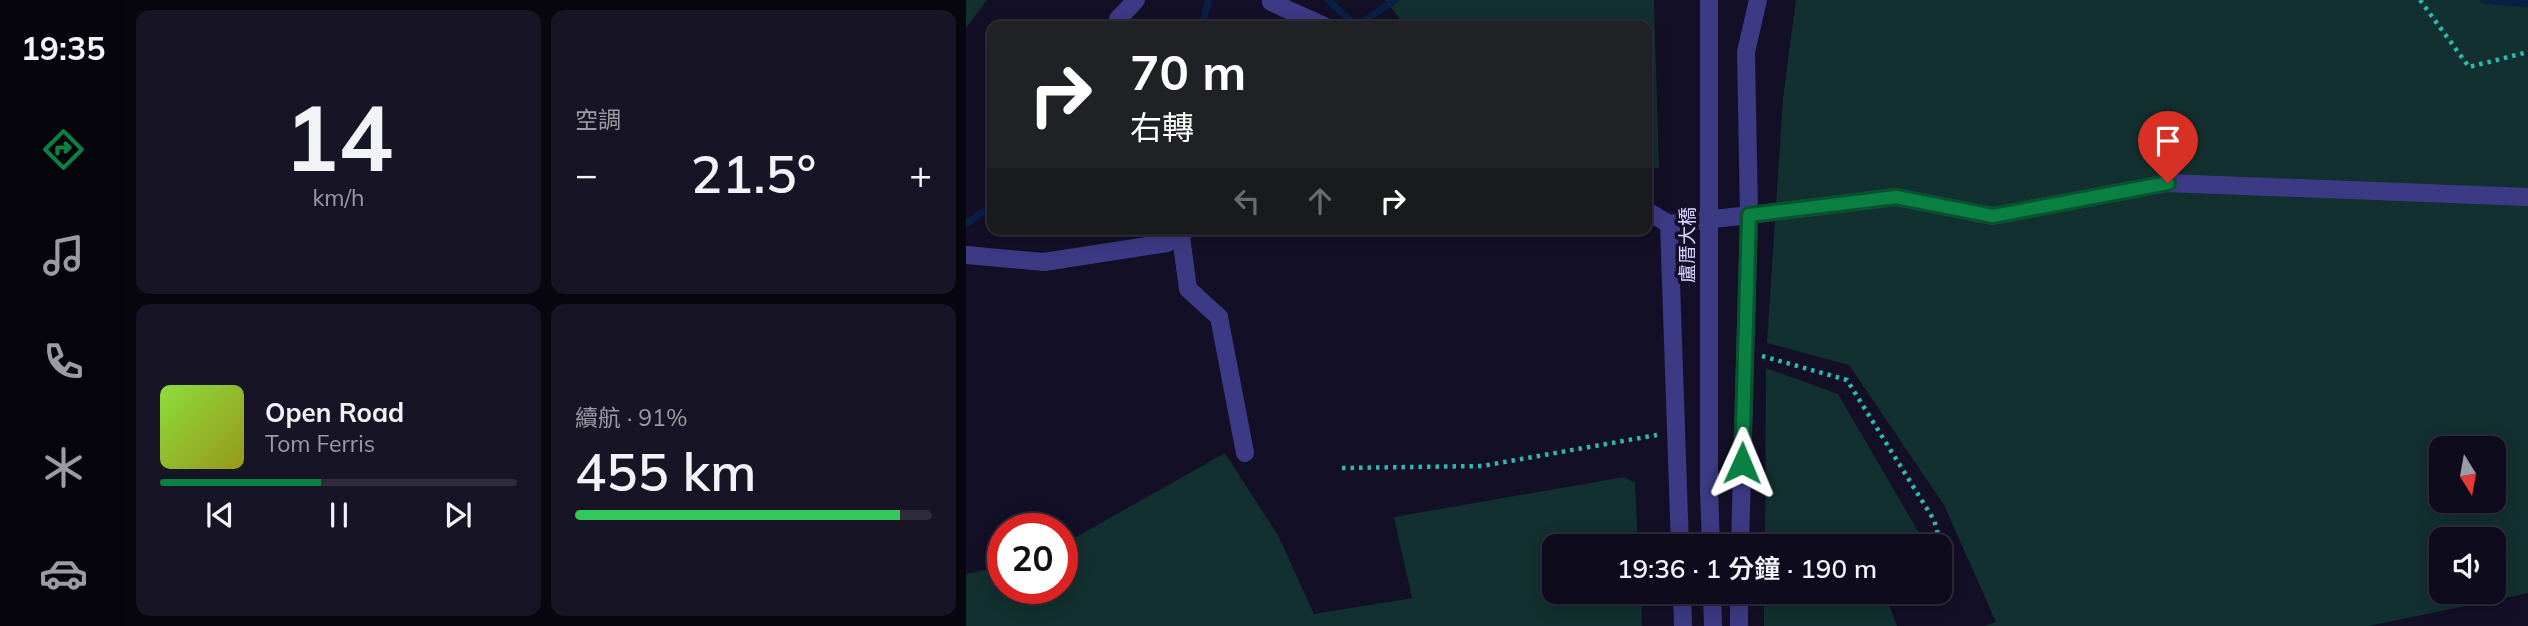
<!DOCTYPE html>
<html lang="zh-TW">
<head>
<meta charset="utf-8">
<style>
  :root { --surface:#0e0b1c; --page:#171425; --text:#f1f3f6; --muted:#9b9ba3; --line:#2e2b3b; --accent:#0b8043 }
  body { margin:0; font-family:Mulish,"Noto Sans TC",sans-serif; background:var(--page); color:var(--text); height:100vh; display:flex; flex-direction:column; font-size:26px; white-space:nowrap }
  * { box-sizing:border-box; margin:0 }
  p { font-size:23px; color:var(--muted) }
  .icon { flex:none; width:38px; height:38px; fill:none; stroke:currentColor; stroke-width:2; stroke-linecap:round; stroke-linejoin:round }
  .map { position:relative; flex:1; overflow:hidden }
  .details { display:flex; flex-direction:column; gap:10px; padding:10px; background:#08060f; width:840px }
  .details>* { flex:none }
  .guide { position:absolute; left:21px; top:21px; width:665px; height:214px; border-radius:14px; box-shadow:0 4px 18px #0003,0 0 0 2px var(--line); background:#202124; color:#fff; overflow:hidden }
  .needle { width:46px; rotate:169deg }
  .fabs { position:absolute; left:1463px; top:436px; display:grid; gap:14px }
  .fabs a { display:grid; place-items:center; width:77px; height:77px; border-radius:14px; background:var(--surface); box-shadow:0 4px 18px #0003,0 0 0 2px var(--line); font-size:35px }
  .speed { position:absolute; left:21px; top:513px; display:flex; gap:14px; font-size:35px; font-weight:700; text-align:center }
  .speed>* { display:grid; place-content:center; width:91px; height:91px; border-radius:50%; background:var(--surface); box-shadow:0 4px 18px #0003,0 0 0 2px var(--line); line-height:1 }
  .speed .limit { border:10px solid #d22; background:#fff; color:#111 }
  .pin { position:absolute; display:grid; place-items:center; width:60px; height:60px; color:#fff; margin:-72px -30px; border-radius:50% 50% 50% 0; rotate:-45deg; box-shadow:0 0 7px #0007 }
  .pin .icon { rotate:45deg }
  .me { position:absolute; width:77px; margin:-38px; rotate:1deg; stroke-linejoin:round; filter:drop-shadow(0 0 5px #0008) }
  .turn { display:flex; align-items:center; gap:24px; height:147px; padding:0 28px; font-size:32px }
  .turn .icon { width:91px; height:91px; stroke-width:2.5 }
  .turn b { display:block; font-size:49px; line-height:60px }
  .lanes { display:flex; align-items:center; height:66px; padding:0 28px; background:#0003; justify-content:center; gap:35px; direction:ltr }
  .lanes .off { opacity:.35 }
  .big { font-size:52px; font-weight:600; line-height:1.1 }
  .details .card { flex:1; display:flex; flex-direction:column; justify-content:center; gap:10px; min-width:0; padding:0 24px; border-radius:14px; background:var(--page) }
  .details .dial { align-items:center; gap:0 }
  .dial b { font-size:91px; line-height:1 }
  .song { display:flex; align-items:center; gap:21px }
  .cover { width:84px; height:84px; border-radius:10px; background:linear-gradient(135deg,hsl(90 70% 55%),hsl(60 70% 35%)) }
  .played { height:7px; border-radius:4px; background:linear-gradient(90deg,var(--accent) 45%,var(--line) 45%) }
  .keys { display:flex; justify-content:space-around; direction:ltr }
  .heat { display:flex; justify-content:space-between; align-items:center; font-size:38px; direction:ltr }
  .charge { height:10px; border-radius:5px; background:linear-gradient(90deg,#34c759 91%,var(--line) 0) }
  .details .tiles { flex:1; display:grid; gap:10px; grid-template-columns:repeat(2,1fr) }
  .trip { position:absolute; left:576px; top:534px; width:410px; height:70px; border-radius:14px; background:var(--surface); box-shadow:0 4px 18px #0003,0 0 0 2px var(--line); font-weight:600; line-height:70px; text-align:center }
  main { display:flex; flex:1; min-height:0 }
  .tab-bar { display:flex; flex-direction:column; width:126px; justify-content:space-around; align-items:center; background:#06040b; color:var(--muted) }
  .tab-bar .icon { width:49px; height:49px }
  .tab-bar .on { color:var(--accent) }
  .tab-bar b { font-size:32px; color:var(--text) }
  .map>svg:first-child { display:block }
  .green { fill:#12302f; fill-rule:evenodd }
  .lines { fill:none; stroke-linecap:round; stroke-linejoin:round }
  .stream { stroke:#0a1f44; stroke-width:7 }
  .path { stroke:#2fb8b0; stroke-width:4.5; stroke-dasharray:3.5 5; stroke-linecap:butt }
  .minor { stroke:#3d3a85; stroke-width:18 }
  .minor-bridge { stroke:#3d3a85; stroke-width:18 }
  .route-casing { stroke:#07532c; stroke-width:18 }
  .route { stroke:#0b8043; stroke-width:12 }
  .labels { text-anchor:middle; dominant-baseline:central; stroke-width:7; stroke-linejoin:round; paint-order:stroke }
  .street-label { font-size:19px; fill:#d9d4ff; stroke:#130f26 }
</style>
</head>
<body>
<main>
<nav class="tab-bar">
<b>19:35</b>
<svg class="icon on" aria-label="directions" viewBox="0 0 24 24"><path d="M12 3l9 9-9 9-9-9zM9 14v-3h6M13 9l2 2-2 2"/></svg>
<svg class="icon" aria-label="music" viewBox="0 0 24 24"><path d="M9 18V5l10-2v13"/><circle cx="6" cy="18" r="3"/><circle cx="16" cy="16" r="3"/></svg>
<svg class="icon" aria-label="phone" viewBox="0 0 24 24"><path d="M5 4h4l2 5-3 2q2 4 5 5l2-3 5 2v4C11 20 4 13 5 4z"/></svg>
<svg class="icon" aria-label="climate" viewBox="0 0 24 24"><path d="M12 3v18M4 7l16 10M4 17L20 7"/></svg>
<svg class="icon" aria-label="car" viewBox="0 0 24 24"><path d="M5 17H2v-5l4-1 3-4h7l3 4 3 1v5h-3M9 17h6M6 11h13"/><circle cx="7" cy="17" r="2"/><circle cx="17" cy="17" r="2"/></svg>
</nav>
<section class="details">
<div class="tiles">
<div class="card dial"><b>14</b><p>km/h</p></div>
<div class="card"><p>空調</p>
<div class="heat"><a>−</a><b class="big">21.5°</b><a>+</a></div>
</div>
<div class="card">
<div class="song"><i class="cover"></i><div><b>Open Road</b><p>Tom Ferris</p></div></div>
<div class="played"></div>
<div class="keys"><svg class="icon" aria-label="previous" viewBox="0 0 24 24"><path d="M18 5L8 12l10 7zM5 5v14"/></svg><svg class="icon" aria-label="pause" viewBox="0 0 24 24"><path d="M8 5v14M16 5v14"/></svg><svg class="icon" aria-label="next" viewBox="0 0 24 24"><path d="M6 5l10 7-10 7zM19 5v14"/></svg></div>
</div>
<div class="card"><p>續航 · 91%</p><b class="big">455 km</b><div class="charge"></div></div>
</div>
</section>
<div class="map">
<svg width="1562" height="626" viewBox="0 0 1562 626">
  <rect width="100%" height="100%" fill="#130f26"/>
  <path class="green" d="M0 0H21L0 28Z
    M419 0H688L693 168 681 169V26H439Z
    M830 0H1562V593L1403 626H1018L1030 622 978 505 883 365 801 343 817 98ZM1475 448H1528V500H1475ZM1475 539H1528V592H1475Z
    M800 368 872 394 956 538 942 546H799Z
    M259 453 313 537 348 614 446 598 428 517 658 477 669 483 672 546H588V592H675L676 626H0V574L37 566V588H96V545Z
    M798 592H918L931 626H798Z"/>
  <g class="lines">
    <path class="stream" d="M362 0 390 26 429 0
      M1518 0 1562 4
      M236 26 243 0
      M0 224 26 205"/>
    <path class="path" d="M1454 0 1503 67 1562 52
      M796 356 881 380 968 520 979 560
      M376 468 516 466 691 435"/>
    <path class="minor" d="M305 2 358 26
      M150 26 152 19 170 0
      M681 211 703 224 783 215 780 52 792 0
      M703 224 714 546
      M214 229 222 289 253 317 279 453
      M0 255 78 262 201 243 222 229
      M743 490 745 546
      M774 546 783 215 930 197 1027 216 1202 183 1562 197
      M716 592 717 626
      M746 592 747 626
      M773 626V592"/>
    <path class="minor-bridge" d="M743 0V490"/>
  </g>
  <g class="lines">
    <defs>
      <path id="route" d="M776 463 783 215 930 197 1027 216 1202 183"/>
    </defs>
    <use href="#route" class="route-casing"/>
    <use href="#route" class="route"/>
  </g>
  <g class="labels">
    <g class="street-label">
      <text transform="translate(721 245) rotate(-90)">盧厝大橋</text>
    </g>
  </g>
</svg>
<div class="fabs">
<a><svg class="needle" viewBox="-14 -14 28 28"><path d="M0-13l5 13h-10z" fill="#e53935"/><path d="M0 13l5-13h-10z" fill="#9b9ba3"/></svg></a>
<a><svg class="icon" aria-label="sound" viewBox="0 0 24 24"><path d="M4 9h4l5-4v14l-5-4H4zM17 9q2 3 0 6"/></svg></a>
</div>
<div class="speed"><div class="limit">20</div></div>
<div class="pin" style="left:1202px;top:183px;background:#d93025"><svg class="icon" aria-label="arrive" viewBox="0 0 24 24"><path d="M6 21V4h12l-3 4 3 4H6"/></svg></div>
<svg class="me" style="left:776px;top:463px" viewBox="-20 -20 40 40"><path d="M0-17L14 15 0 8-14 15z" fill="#0b8043" stroke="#fff" stroke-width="4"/></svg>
<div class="trip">19:36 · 1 分鐘 · 190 m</div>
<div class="guide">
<div class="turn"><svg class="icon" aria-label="right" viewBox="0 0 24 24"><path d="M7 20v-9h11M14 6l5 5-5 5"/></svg><div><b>70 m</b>右轉</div></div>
<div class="lanes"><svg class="icon off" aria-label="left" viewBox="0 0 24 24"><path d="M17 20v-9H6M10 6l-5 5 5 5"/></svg><svg class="icon off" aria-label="ahead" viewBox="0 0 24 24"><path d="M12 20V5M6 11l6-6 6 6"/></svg><svg class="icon" aria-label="right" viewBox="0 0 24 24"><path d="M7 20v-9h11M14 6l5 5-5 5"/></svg></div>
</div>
</div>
</main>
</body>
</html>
